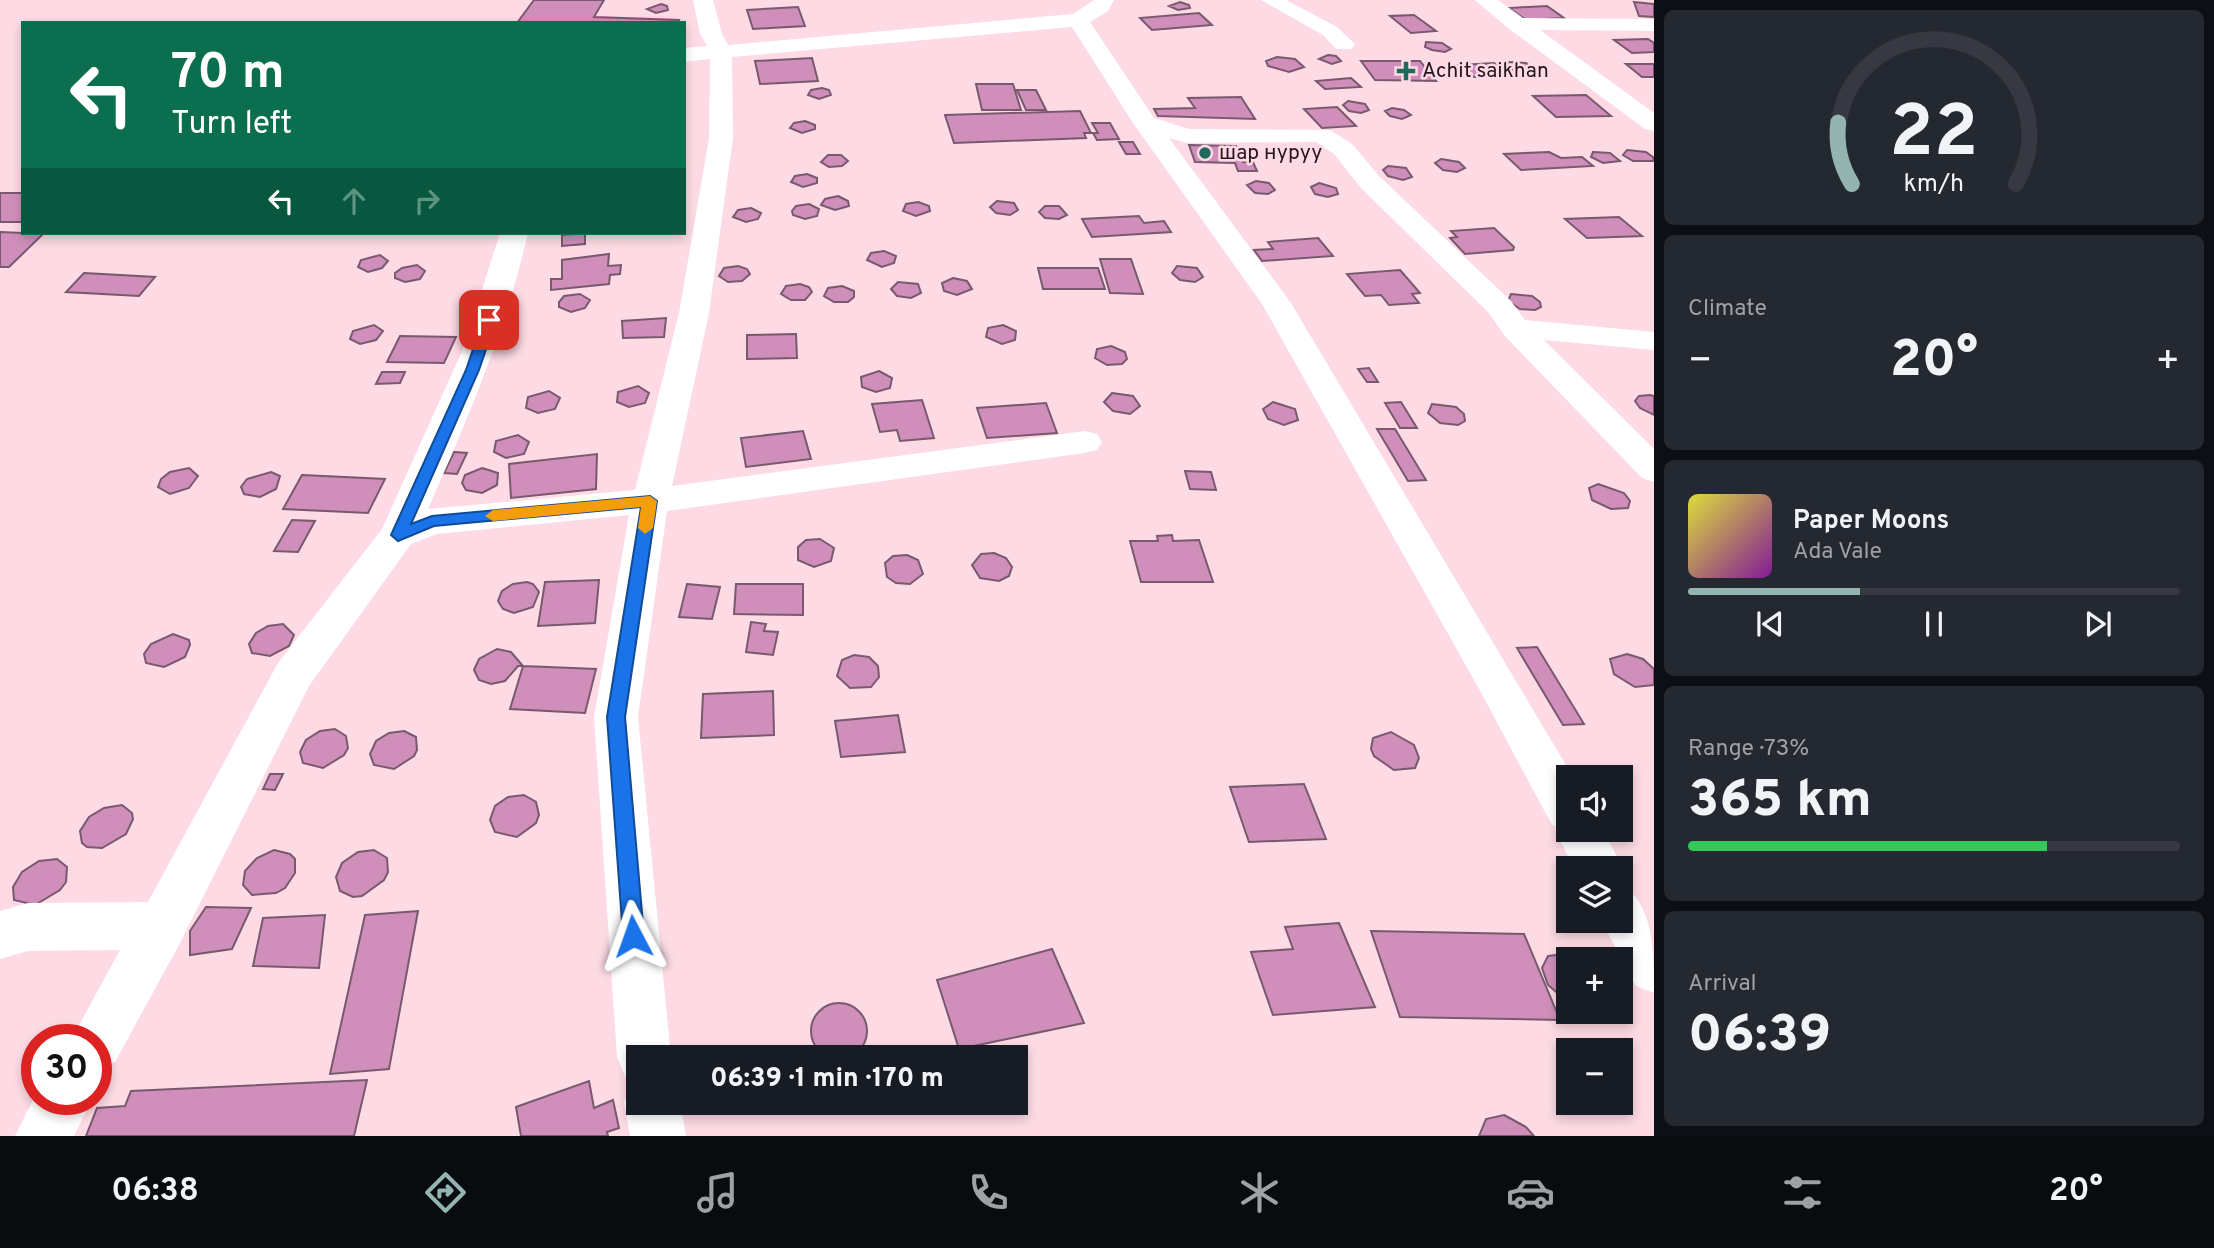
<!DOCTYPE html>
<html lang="en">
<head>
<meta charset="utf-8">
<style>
  :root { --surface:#171b24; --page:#242831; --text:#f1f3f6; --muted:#9ea1a6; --line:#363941; --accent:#94b4b1 }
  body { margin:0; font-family:Overpass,sans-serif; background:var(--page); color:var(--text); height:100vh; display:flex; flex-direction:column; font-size:26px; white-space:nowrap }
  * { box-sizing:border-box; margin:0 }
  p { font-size:23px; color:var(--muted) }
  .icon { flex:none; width:38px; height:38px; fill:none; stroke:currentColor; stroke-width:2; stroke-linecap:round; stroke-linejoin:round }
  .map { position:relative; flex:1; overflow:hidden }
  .sheet { display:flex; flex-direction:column; gap:10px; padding:10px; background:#0d0f14; width:560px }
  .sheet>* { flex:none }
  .banner { position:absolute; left:21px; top:21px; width:665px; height:214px; border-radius:0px; box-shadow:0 4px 10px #0003; background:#0b6e4f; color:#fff; overflow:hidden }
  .tools { position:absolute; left:1556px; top:765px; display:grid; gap:14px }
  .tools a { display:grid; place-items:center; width:77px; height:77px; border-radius:0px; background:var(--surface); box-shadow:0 4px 10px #0003; font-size:35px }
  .speed { position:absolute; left:21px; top:1024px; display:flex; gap:14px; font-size:35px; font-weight:700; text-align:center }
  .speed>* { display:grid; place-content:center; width:91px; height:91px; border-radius:50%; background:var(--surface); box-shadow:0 4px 10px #0003; line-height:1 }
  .speed .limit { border:10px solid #d22; background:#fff; color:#111 }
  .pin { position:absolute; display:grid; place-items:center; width:60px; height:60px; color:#fff; margin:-30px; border-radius:14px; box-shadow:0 4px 10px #0006 }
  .me { position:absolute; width:77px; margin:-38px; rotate:356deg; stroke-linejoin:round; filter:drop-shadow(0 0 5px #0008) }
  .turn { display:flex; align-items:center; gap:24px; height:147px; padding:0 35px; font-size:32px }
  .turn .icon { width:91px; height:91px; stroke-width:2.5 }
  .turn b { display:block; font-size:49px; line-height:60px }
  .lanes { display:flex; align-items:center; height:66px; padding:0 35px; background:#0003; justify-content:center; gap:35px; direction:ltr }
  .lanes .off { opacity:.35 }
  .big { font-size:52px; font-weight:800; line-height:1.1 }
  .sheet .tile { flex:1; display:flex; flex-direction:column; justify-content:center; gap:10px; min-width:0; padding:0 24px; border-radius:10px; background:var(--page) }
  .sheet .dial { align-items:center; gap:0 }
  .dial svg { height:182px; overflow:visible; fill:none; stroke:var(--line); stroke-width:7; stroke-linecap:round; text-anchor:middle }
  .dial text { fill:var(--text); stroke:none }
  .song { display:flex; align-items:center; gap:21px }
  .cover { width:84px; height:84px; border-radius:10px; background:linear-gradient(135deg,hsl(60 70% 55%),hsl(290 70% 35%)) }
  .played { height:7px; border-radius:4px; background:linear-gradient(90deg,var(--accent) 35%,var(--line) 35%) }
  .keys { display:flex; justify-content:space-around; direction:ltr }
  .heat { display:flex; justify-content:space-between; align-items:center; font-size:38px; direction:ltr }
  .charge { height:10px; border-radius:5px; background:linear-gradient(90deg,#34c759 73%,var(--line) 0) }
  .trip { position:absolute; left:626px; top:1045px; width:402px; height:70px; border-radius:0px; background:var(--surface); box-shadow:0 4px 10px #0003; font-weight:800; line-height:70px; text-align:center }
  .dock { display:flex; height:112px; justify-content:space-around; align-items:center; background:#090b0e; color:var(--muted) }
  .dock .icon { width:49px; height:49px }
  .dock .on { color:var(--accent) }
  .dock b { font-size:32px; color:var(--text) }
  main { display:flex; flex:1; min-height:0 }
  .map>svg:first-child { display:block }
  .building { fill:#d08fbb; stroke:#79596e; stroke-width:2 }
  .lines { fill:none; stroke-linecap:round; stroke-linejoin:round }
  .minor { fill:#fff; fill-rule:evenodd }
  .route { fill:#1a73e8; stroke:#114b97; stroke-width:2 }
  .slow { fill:#f59e0b }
  .poi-dot { fill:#22685c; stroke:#fddae4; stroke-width:2.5 }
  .labels { text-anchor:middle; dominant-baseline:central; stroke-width:5; stroke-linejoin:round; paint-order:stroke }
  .far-poi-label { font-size:21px; fill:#25161b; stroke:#fddae4; text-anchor:start }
</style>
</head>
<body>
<main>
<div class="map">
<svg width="1654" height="1136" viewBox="0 0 1654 1136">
  <rect width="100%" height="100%" fill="#fddae4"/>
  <path class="building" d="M534 0H604L594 17 679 20 678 23H517Z
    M1180 2 1189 5 1190 8 1178 10 1169 6Z
    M1634 2 1654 4V17L1639 16Z
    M661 4 667 6 668 10 656 13 647 9Z
    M1547 6 1564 18 1526 20 1509 8Z
    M798 7 805 26 753 29 747 10Z
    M1199 13 1212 25 1152 30 1140 18Z
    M1414 15 1436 31 1411 33 1390 16Z
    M1648 39 1654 43V52L1632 53 1614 40Z
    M1426 42 1442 43 1451 49 1445 52 1432 50 1425 47Z
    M1328 55 1336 56 1341 61 1332 64 1319 59Z
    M1277 57 1295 59 1304 67 1289 72 1268 66 1266 61Z
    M812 58 818 81 760 84 755 61Z
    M1361 61H1420L1436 81 1375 80Z
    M1509 62 1526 63 1534 70 1527 73 1512 70 1506 65Z
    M1494 63 1509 75 1474 77 1459 65Z
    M1626 64H1654V77H1642Z
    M1351 78 1361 87 1325 89 1316 81Z
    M976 84H1013L1021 110H982Z
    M822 88 829 90 831 95 819 99 808 95 811 90Z
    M1017 90H1036L1046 110H1026Z
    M1586 95 1611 116 1556 117 1533 96Z
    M1241 97 1255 119 1158 116 1154 109 1195 108 1188 98Z
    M1348 101 1365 104 1369 110 1361 113 1349 111 1343 105Z
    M1337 107 1356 126 1322 128 1304 109Z
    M1392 108 1404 110 1411 115 1402 119 1390 116 1385 111Z
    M1080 111 1091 133H1084L1086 138 954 143 945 115Z
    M805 121 815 125V129L802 133 790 128 794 123Z
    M1092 123H1110L1119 139 1097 140 1093 133H1098Z
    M1119 142H1133L1140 154H1126Z
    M1189 145 1236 146 1243 162H1253L1257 171H1238L1235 163 1195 162Z
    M1627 150 1646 152 1653 157 1654 161H1633L1623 155Z
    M1549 152 1561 158 1582 157 1593 166 1521 170 1504 154Z
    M1593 152 1610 153 1620 161 1603 163 1591 157Z
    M828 155H841L848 161 842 166 829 167 821 162Z
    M1441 159 1459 162 1465 168 1457 172 1443 170 1435 163Z
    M1388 166 1406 168 1412 177 1403 180 1388 176 1383 170Z
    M807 174 817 178V183L803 187 791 182 795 176Z
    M1256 181 1269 183 1275 190 1268 194 1255 193 1247 185Z
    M1319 183 1336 188 1338 194 1328 197 1315 194 1311 187Z
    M0 193H23V222H0Z
    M838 196 848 201 849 206 835 210 821 205 825 199Z
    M997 201 1014 203 1018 210 1010 215 996 213 990 207Z
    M918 202 929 206 930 211 916 216 903 211 906 204Z
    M809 204 819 209 817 216 805 219 793 215 792 211 796 206Z
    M1045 206H1059L1067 215 1059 219 1045 218 1039 212Z
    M751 208 761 213 758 219 746 222 733 217 738 210Z
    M1139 216 1144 223 1164 221 1171 232 1092 237 1082 219Z
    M1619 217 1642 236 1587 238 1565 219Z
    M1494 228 1514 247 1513 250 1465 254 1450 238 1457 237 1451 231Z
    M0 232 23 233H44L9 267H0Z
    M585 233V244L562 246V235Z
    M1318 238 1333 256 1262 261 1254 250 1273 249 1268 242Z
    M884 251 896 256 894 263 882 267 867 260 871 253Z
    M609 254 608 266 621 265 620 274 610 275 609 284 551 290V279H562V260Z
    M380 255 388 261 382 268 368 272 358 267 361 260Z
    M1100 259H1131L1143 294 1110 293Z
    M417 265 425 271 420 279 405 282 395 278V273L402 268Z
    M738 266 747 269 750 274 742 281 728 282 719 276 724 268Z
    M1177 266 1197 268 1203 277 1195 282 1180 280 1172 273Z
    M1038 268H1098L1105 289H1043Z
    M1400 270 1420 293 1412 294 1419 303 1389 305 1381 295 1365 296 1347 274Z
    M84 273 155 277 139 296 66 292Z
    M953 278 967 281 972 289 957 295 944 291 942 283Z
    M898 282 918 284 921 293 911 298 897 296 891 289Z
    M800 284 809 287 812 292 805 300H791L781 294 786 286Z
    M842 286 854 291V297L848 302H834L824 296 828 288Z
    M580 294 590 300 585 308 571 312 559 307V302L564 296Z
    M1511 294 1532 296 1540 302 1541 307 1535 310 1520 309 1508 301Z
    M666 318 664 337 623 338 622 321Z
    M374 325 383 331 376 340 360 344 350 339 353 331Z
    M1003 325 1016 331 1015 340 1002 344 986 337 988 328Z
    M796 334 797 358 747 359V335Z
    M400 336 456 337 444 363 387 362Z
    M1111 346 1125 352 1127 359 1122 364 1107 365 1095 358 1097 349Z
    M1369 368 1378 382H1367L1358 369Z
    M879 371 892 378 890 388 876 392 862 387 861 377Z
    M382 372H405L400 383 376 384Z
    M638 386 649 393 645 403 629 407 617 402 618 392Z
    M549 391 560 398 555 409 538 413 526 408 528 397Z
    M1112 393 1133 396 1140 406 1130 414 1113 411 1104 402Z
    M1650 395 1654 396V415L1640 408 1635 401 1639 396Z
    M922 400 934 438 900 441 897 430 880 432 872 404Z
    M1273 402 1295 409 1298 420 1284 425 1268 419 1263 409Z
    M1401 402 1417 428H1400L1385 403Z
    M1046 403 1057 433 987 438 977 408Z
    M1432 404 1456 407 1464 414 1465 421 1458 425 1440 423 1428 413Z
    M1377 429H1395L1426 480 1408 481Z
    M803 431 811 459 746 467 741 438Z
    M518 435 529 442 524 454 506 458 494 452 496 441Z
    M454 452 467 453 457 474 444 473Z
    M597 454 596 489 511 498 509 464Z
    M189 468 198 476 189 488 170 494 158 487 161 479 170 472Z
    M482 468 498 473 497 485 482 493 466 490 462 483 465 475Z
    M1185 471 1211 472 1216 490 1190 489Z
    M271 472 280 476 276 489 260 497 244 494 241 487 247 479Z
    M302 475 385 479 368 513 283 509Z
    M1598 484 1624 493 1630 501 1628 508 1611 509 1592 500 1589 488Z
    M292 520 315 521 298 552 274 551Z
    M1172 535 1173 541 1199 540 1213 582H1141L1130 541H1158L1157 536Z
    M820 539 834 548 831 561 814 567 798 560V547L806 540Z
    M994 553 1006 558 1012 567 1009 576 999 581 980 578 972 565 981 554Z
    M907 555 918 560 923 574 910 584 896 583 887 577 885 563 893 556Z
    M599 580 595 623 538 626 545 582Z
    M527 582 533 584 539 592 533 607 514 613 503 609 498 601 502 591 513 584Z
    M687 584 720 587 712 619 679 617Z
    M736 584H803V615L734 614Z
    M751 622 766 624 764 631 778 632 773 655 746 652Z
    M283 624 294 635 289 646 270 656 252 653 249 644 256 633 268 626Z
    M173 634 189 640 190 645 185 657 164 667 146 663 144 654 151 644Z
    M1537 647 1584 724 1563 725 1517 648Z
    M497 649 511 652 523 666H518L505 681 491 684 479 680 474 670 479 659Z
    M1627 654 1643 659 1654 669V685L1635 687 1614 674 1610 659Z
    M854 655 869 657 878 666 879 677 871 687 850 688 837 676 842 660Z
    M523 666 596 669 585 713 510 709Z
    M773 691 774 735 701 738 703 694Z
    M898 715 905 752 841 757 835 721Z
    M335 729 346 736 348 748 344 755 323 768 303 763 300 752 306 740 320 731Z
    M404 731 416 737 417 750 414 756 394 769 374 765 370 754 376 741 389 733Z
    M1391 732 1414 745 1419 758 1415 768 1394 770 1374 756 1371 749 1373 738Z
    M270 774H283L275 790 263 789Z
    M1304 784 1326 839 1249 842 1230 787Z
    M524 795 536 802 539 815 536 823 517 837 495 832 490 820 495 806 508 797Z
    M122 805 132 813 133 819 126 834 102 848 87 847 82 843 80 831 89 817 104 808Z
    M274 850 290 854 295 859V873L285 888 276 893 252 895 243 885 245 871 257 858Z
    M374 850 387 858 388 872 384 880 362 896 353 897 340 891 336 877 342 863 358 852Z
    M57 859 67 867 66 882 60 890 35 905 14 900 13 887 22 872 39 861Z
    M206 907 251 908 232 949 190 955V931Z
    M418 911 389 1069 330 1074 365 915Z
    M325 915 319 968 253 966 263 918Z
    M1339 923 1375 1007 1273 1015 1251 952 1293 949 1285 927Z
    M1371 931 1524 934 1560 1020 1400 1017Z
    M1052 949 1084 1023 959 1049 937 980Z
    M1565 954 1579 959H1568V1002L1548 985 1542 968 1548 956Z
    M811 1031a28 28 0 1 1 56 0a28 28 0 1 1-56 0Z
    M367 1080 354 1136H86L97 1108 125 1106 131 1091Z
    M589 1081 594 1108 613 1100 619 1128 607 1132 608 1136H521L516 1107Z
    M1504 1115 1526 1127 1534 1136H1479L1486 1119Z"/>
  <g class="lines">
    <path class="minor" d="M693 0H713L722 34 728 45 1073 14 1094 0H1114L1108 11 1090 22 1154 118 1189 129 1330 130 1352 144 1379 176 1511 301 1525 320 1654 332V350L1544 340 1654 449V482L1642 478 1504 335 1489 313 1361 188 1334 154 1316 142 1187 143 1169 138 1291 303 1573 777H1568V830H1603L1623 868 1620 874V868H1574L1555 830 1556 827 1552 825 1478 687 1262 304 1133 123 1072 27 732 57 733 138 709 313 672 486 1085 431 1097 434 1102 442 1097 450 1085 453 667 511 638 717 671 1057H639V1102H680L686 1136H630L624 1102 636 1081 625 1076 617 1057 594 717 629 515 437 534 411 544 309 686 180 943 115 1062 96 1070V1040H71L120 950 28 951 0 959V911L28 903 148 902 278 663 382 529 463 349 500 233H528C506 329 468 419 428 509L635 490 679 313 709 138 710 59 684 62V48L707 46 700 34Z
      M1261 0H1286L1337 27 1355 44 1352 49H1336L1323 35Z
      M1475 0H1498L1523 18 1654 19V31L1540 30 1654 113V131L1645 129 1508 28Z
      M1620 884C1654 902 1654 953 1654 993L1636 986 1601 920H1620Z
      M37 1092V1099H92L74 1136H15Z"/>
  </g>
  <path class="route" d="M489 316 496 320 479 370 411 524 432 516 650 496 657 501 625 717 644 936 641 943 633 946 626 943 623 936 607 717 641 507 434 526 398 541 391 535 466 370 483 320Z"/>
  <path class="slow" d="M650 496 657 501 653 528 645 534 638 528 641 507 493 521 485 516 493 510Z"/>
  <g class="poi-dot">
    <path d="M1402.5 60.5h7v7h7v7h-7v7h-7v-7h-7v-7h7z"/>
    <circle cx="1205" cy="153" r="7"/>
  </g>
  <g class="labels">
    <g class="far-poi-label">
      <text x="1422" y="71">Achit saikhan</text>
      <text x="1219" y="153">шар нуруу</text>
    </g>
  </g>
</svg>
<div class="tools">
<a><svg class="icon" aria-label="sound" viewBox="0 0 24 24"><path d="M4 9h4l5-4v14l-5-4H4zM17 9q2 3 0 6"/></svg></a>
<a><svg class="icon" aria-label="layers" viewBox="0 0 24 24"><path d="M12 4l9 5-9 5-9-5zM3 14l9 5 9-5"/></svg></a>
<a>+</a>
<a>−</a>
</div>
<div class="speed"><div class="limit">30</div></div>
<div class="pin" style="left:489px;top:320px;background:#d93025"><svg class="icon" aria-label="arrive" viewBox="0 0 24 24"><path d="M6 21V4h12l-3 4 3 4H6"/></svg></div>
<svg class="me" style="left:633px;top:936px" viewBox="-20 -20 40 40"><path d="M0-17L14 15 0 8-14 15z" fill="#1a73e8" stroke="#fff" stroke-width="4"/></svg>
<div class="trip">06:39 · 1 min · 170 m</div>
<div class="banner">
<div class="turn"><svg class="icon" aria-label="left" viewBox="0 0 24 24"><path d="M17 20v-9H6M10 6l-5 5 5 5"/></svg><div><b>70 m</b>Turn left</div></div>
<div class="lanes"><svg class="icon" aria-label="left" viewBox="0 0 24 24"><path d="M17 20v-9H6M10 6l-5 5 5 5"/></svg><svg class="icon off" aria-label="ahead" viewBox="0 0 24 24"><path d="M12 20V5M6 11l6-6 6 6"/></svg><svg class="icon off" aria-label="right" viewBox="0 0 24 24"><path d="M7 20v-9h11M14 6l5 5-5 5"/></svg></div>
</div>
</div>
<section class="sheet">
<div class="tile dial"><svg viewBox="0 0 100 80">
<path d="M14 69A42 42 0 1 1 86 69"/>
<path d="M14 69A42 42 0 0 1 8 42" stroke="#94b4b1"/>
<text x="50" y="56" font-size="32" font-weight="700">22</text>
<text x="50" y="72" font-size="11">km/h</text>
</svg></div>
<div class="tile"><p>Climate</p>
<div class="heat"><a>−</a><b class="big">20°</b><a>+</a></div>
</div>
<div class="tile">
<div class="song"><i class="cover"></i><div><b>Paper Moons</b><p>Ada Vale</p></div></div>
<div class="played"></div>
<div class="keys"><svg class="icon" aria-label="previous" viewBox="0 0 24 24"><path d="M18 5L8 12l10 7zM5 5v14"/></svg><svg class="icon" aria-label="pause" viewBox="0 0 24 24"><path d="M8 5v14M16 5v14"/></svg><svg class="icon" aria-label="next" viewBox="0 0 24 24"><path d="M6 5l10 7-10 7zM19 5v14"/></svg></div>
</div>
<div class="tile"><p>Range · 73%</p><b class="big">365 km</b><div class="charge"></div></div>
<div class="tile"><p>Arrival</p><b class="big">06:39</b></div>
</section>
</main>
<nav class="dock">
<b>06:38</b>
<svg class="icon on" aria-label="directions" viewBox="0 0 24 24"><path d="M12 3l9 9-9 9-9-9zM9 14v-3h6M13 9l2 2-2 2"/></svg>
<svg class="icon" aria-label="music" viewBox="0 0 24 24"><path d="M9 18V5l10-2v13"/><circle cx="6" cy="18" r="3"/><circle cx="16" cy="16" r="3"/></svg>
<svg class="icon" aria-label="phone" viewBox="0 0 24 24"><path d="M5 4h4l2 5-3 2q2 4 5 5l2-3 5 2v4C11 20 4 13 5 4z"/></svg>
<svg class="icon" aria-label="climate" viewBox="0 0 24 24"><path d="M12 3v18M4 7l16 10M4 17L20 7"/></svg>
<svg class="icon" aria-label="car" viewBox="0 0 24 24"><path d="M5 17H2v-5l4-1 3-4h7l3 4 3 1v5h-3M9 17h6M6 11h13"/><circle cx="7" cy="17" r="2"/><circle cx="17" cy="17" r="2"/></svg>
<svg class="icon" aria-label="filters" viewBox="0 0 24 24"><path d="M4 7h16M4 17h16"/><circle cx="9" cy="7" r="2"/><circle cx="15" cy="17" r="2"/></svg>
<b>20°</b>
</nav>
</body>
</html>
